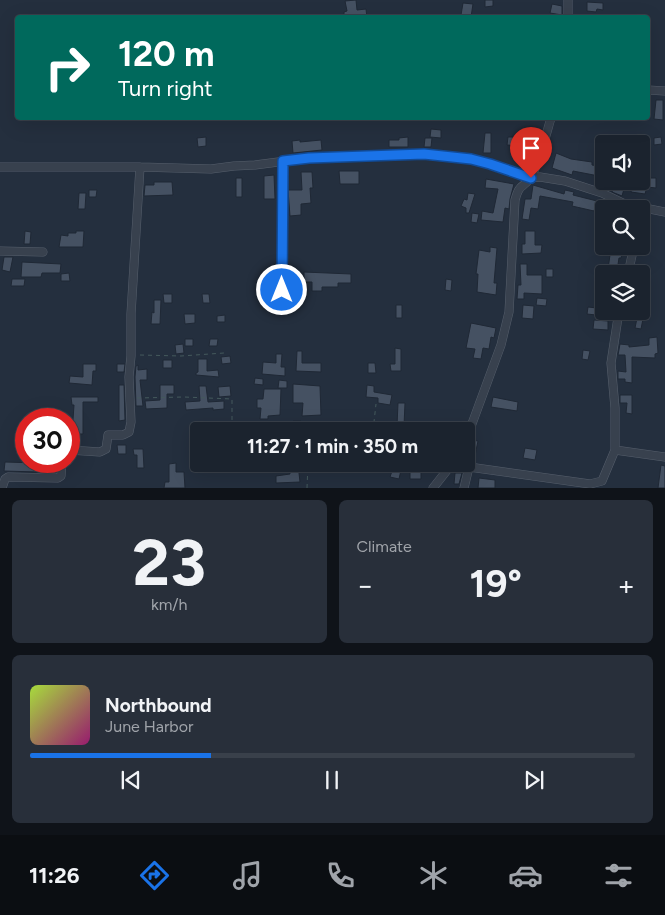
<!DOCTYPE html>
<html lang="en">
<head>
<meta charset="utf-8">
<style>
  :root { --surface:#1b232e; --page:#282f3a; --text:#f1f3f6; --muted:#a0a4aa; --line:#39404a; --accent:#1a73e8 }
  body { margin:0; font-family:Figtree,sans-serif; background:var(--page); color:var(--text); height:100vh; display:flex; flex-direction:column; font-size:19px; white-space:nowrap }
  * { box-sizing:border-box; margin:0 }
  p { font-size:16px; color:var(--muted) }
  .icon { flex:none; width:28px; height:28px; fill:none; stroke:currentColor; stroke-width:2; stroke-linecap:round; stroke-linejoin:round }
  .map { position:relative; height:488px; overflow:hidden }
  .panel { display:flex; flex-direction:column; gap:12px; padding:12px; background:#0f1319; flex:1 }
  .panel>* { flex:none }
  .top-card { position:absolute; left:15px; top:15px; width:635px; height:105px; border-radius:5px; box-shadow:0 5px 20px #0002,0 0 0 1px var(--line); background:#00695c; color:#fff; overflow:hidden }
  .controls { position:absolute; left:595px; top:135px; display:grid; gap:10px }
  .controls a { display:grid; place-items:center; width:55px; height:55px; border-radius:5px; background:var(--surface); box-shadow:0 5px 20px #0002,0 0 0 1px var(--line); font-size:25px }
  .speed { position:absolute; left:15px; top:408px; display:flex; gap:10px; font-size:25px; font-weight:700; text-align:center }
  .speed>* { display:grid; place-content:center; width:65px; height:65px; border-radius:50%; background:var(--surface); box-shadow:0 5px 20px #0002,0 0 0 1px var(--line); line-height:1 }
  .speed .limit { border:8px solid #d22; background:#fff; color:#111 }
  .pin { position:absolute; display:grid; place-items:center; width:42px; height:42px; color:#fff; margin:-51px -21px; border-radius:50% 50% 50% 0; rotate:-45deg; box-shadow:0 0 5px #0007 }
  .pin .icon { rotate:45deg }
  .me { position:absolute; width:55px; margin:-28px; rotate:0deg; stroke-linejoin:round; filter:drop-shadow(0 0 4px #0008) }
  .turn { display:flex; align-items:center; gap:18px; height:105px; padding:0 20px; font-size:22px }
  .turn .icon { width:65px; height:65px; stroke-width:2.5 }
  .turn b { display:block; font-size:35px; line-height:42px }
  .big { font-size:38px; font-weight:700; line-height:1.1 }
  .panel .widget { flex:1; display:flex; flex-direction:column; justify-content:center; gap:8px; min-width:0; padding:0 18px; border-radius:8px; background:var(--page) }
  .panel .dial { align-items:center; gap:0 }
  .dial b { font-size:65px; line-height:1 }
  .song { display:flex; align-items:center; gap:15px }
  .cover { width:60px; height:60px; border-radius:8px; background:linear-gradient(135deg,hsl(80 70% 55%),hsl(320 70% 35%)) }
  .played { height:5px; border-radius:2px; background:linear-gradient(90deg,var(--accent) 30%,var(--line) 30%) }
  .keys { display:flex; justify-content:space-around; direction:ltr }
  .heat { display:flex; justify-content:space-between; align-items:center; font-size:28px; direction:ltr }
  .panel .tiles { flex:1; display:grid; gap:12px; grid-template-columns:1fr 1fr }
  .widget:last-child { grid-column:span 2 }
  .trip { position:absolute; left:190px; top:422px; width:285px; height:50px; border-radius:5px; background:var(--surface); box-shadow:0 5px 20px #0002,0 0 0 1px var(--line); font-weight:700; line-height:50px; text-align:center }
  .menu { display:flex; height:80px; justify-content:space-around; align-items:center; background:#0b0e12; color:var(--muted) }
  .menu .icon { width:35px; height:35px }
  .menu .selected { color:var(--accent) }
  .menu b { font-size:22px; color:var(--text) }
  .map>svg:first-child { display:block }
  .building { fill:#455162; stroke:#1f2835 }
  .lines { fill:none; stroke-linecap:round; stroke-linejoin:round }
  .street-casing { stroke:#565f6c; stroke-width:9 }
  .path { stroke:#44595c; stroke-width:1; stroke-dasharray:4 4; stroke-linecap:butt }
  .street { stroke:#38414e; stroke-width:8 }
  .route-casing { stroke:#114b97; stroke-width:12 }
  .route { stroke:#1a73e8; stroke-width:9 }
</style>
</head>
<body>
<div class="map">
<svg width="665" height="488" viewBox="0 0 665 488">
  <rect width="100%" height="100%" fill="#242f3e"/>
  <path class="building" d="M356 0 357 10 366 9 367 18H344V12L347 11 345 1Z
    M485 0H493V6L485 7Z
    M587 2 603 3V10L597 9 596 12 587 11Z
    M463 3 473 4 471 17 461 15Z
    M552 4 562 6V15L550 13Z
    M656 100H663V120L654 119Z
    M431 129 441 130V138L430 137Z
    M485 133H491V153H483Z
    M206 137V146L198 147 197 138Z
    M408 137V147H389V140H399V138Z
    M508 137H522L521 146 507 145Z
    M661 137 662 144 654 145V138Z
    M425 138H432L431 147H424Z
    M300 140V142L321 140 322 150 293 153 292 141Z
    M524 143 532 145 527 166 519 164Z
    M556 153 571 159 592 162V165L604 167V177L573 171 572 175 552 168Z
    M339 171H359V184H340Z
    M301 172H312L313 188H310L311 203 301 204V215L290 216 288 190H302Z
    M274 175 275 199H264V176Z
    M236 178H242V197H236Z
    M645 178H656V188L647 187 645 194 631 192 632 183 644 185Z
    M486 179 514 184 510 199 509 209 505 208 503 222 481 220 482 211 493 213 498 189 485 188Z
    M154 182H172L173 195 144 196 145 185H154Z
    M533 185 564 194 565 190 574 192 573 195 597 201 594 211 572 206 573 202 540 196 538 209 531 208 529 220 522 219 525 199H531Z
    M614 185 624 189 622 196 612 192Z
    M89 190H97L96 197H89Z
    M79 193H86L85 209H78Z
    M468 193 475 194 469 213H466V208L461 206 464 199 467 200Z
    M472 213 479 214 477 223 471 222Z
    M25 231 31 232 30 244H24Z
    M76 231H84L83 247H59L61 235 68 236V233H76Z
    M525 231H535V245H542L541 253 522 254V244H525Z
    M609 246H621V249L623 250 621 258H619L617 271 608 269 610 255H607Z
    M490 247 497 248 494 283H497L496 295 477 292 478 274H476L479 250 490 252Z
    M4 257H13L10 272 2 270Z
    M22 262 61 264 60 273H42L41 277H21Z
    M520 264H527V275H542V294L524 293V299H517L518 285H521Z
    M546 269H553V277H546Z
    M304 272 351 274V283H338V287H322V291H312V282H304Z
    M69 273 70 281H61V274Z
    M12 279H25L24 286H11Z
    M446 279 452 280 451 291 445 290Z
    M163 294H172V303H164Z
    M202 294H209L210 303H203Z
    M537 298 547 299 546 306 536 305Z
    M154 300H161L160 324H151L152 312 154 313Z
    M396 305H402V318H396Z
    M523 305 534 306 533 319 522 318Z
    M588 307 597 308 596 315 587 314Z
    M184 314H195V323L185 324Z
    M225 315V322H217V316Z
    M637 318 643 319 641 329 635 328Z
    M594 320 608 321V330L593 329Z
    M471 323 496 328 494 338 491 337 489 349 483 348 481 359 473 358 475 349 466 348Z
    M657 337 658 353 655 354V358L632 357V383L625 382V379H618V371L626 372 625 355H618L620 344 629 345V347L649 345V338Z
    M185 339H193V346H185Z
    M210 339H218L217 346H209Z
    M183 344 184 353 176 354 175 345Z
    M395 348 401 349V371H391L390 364H395Z
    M583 350 590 351 588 360 582 359Z
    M297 351H302V363H321V372L296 371Z
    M276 354H282L281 367H285V376L262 374 263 362 276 363Z
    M230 356 231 363 222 364 221 357Z
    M198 359H207V371L218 370 219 377 196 375V373L198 372Z
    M163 360H172V368H163Z
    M368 363H375L376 373H368Z
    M83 364H96V371H93L92 385 69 383 70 376 83 377Z
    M117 364H125L124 372H117Z
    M138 365V370L147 369V380H140L143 406H136L135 377 136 366Z
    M255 378 263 379V385L254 384Z
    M279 380 287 381V388H278Z
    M293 384 320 386 321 415 302 416 303 403H293Z
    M119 385H124L125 420 119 421Z
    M160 385H174V394H167V408L146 409 145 401 160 400Z
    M367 385 374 386V392L392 395 390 405 378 403V398L366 397Z
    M199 386H206L208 402 224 401V409L213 410V408L186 410 185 402 200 401Z
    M230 386 231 396 219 397 218 387Z
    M264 389H281L280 415 268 416V419H260L261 408H257V399H263Z
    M620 395H632V414L626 413 627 403H620Z
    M71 397H98V402H83V434H72L74 405H72Z
    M493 397 518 402 517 411 491 407Z
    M398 403H405L404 426H397Z
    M293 421H301V431L292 430Z
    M472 440 478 441 474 460 468 459Z
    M117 445H126V454H118Z
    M525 448 537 450 535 460 523 458Z
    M133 449H143L144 468H137V455H134Z
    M5 462 39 463 38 472 4 471Z
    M176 463V472H184L185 488H164L165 482H169V464Z
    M289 464H298L300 482 276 483V476L290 474Z
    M661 465 665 466V488H658Z
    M393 468 401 470 399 479 390 477Z
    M410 470H421V479H410Z
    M455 473H462L459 484H454Z
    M479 478 495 480V488H478Z"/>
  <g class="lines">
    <defs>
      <path id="street" d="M568 18V0
        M648 90 665 91
        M0 167H140L211 169 234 166 255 165 309 158 424 154 471 159 491 164 531 178 540 177 565 181 602 193 625 204 665 212
        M0 251 43 252
        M628 274 634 246
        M282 291 283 161
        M466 440 501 345 509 312 515 200C520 182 522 190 530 178 538 168 547 131 551 118
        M69 450 100 452 106 449 108 435H123L129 432 131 422 129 377 131 356V314L140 167
        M615 450V408L611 363 619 311
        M449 467H469L590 484 602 481 615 450 665 457
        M2 488 5 479 8 477 58 478 61 476 62 461
        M433 488 452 464
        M464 488 469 467"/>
    </defs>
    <use href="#street" class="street-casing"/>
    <path class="path" d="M140 355 181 356 224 353
      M137 398 184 397 232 399V420L237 423 288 431
      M373 431 376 404
      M410 464 437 467 438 469
      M307 488 308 464"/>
    <use href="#street" class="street"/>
  </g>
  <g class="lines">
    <defs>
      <path id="route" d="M282 290 283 161 309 158 424 154 471 159 490 164 531 178"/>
    </defs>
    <use href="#route" class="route-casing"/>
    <use href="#route" class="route"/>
  </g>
</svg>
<div class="controls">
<a><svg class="icon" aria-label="sound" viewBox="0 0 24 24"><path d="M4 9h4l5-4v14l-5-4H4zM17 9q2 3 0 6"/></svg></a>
<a><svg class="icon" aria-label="search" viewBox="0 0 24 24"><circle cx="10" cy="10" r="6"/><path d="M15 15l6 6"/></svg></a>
<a><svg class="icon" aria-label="layers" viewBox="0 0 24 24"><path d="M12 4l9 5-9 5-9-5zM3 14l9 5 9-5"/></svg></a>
</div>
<div class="speed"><div class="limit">30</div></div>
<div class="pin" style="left:531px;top:178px;background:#d93025"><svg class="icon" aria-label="arrive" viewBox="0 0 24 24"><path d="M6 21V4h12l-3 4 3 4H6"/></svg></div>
<svg class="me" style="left:282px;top:290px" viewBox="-20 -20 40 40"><circle r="17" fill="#1a73e8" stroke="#fff" stroke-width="3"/><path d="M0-11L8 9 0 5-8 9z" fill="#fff"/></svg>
<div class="trip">11:27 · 1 min · 350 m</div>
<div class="top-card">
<div class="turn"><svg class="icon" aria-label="right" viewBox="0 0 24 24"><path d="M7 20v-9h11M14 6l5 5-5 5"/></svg><div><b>120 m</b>Turn right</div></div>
</div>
</div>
<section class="panel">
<div class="tiles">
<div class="widget dial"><b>23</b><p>km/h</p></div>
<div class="widget"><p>Climate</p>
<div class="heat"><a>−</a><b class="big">19°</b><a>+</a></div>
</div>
<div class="widget">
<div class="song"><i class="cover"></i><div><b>Northbound</b><p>June Harbor</p></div></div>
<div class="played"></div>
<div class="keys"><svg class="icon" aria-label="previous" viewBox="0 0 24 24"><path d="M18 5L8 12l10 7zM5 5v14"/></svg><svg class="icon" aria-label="pause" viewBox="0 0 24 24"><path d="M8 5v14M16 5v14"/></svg><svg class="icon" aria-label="next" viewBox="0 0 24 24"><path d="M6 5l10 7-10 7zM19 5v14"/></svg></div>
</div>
</div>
</section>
<nav class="menu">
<b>11:26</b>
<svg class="icon selected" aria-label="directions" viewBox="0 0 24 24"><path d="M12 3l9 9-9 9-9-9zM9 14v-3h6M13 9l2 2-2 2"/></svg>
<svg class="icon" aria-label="music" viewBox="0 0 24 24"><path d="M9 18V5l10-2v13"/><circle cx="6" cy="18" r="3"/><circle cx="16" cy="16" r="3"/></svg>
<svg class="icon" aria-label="phone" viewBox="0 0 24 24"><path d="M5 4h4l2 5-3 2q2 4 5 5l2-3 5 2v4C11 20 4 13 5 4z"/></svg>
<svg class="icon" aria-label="climate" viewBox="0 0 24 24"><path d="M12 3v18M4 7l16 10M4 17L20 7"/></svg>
<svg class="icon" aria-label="car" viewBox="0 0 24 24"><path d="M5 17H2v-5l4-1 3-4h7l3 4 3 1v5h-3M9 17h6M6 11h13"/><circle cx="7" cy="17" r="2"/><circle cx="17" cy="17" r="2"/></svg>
<svg class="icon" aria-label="filters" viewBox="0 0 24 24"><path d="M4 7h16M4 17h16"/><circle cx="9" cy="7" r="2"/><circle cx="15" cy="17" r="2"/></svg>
</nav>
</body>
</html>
